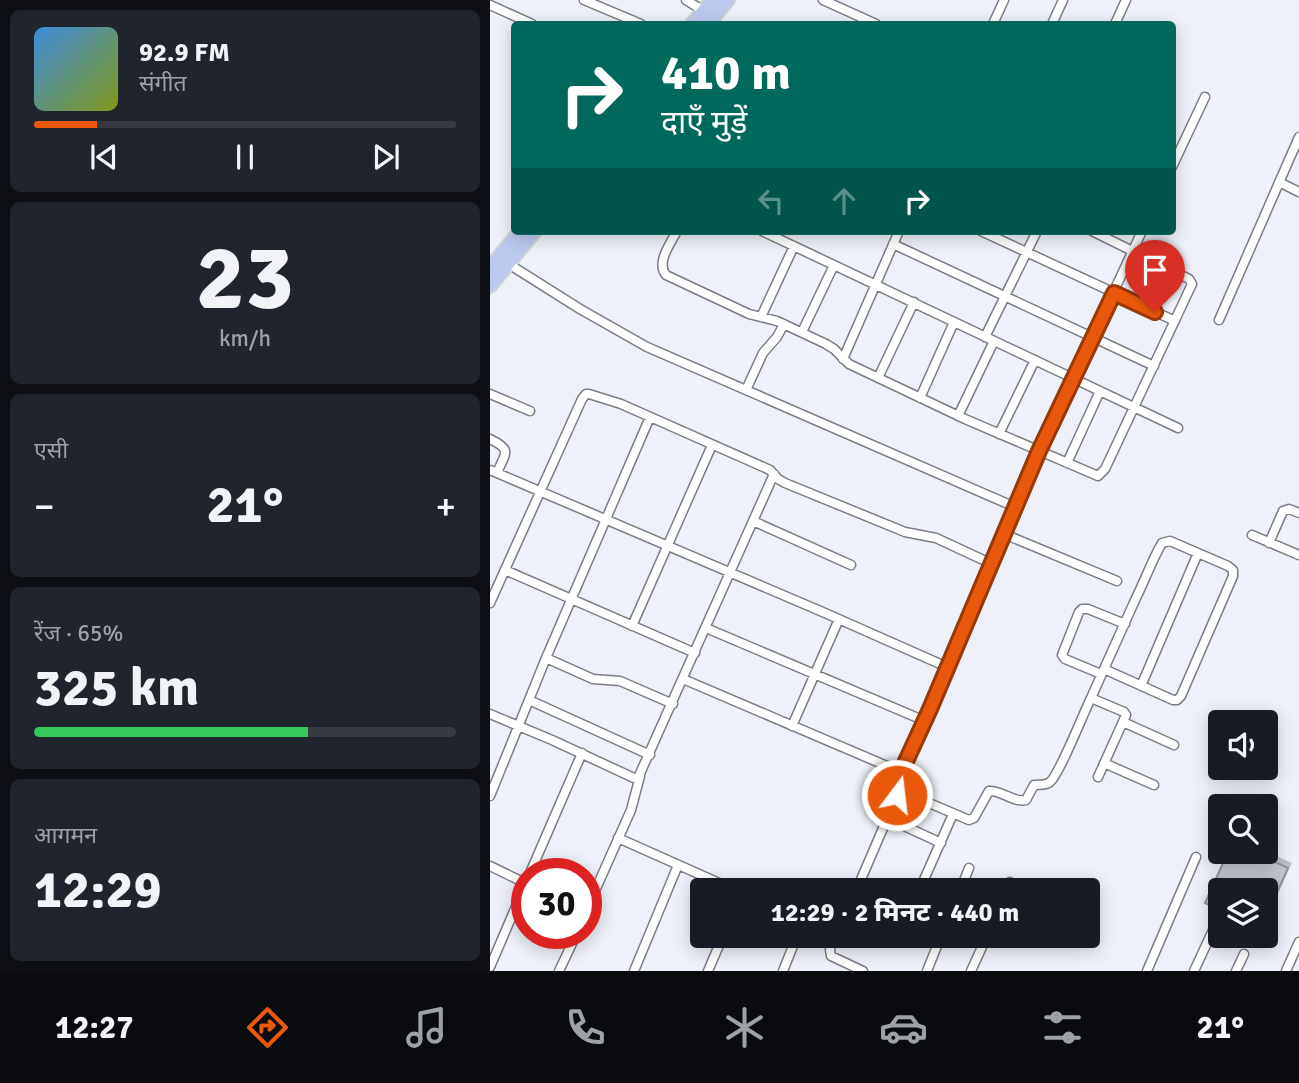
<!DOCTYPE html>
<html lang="hi">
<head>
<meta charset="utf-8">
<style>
  :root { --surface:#171b24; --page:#20242c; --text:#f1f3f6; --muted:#9ea1a6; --line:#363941; --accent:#ea580c }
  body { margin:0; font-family:Signika,"Noto Sans Devanagari",sans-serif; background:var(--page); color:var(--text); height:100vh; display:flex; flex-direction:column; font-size:26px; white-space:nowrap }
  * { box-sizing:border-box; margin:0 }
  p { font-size:23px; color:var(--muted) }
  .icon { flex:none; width:38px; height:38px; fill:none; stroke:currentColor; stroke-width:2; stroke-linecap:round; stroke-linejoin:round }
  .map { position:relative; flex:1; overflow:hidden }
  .details { display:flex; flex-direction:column; gap:10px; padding:10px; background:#0d0f14; width:490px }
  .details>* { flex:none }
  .banner { position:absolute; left:21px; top:21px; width:665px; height:214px; border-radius:7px; box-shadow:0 4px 18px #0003; background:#00695c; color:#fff; overflow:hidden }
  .fabs { position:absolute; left:718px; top:710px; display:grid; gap:14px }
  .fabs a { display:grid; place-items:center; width:70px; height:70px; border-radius:7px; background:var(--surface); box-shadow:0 4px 18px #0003; font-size:35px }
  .speed { position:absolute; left:21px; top:858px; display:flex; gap:14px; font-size:35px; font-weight:700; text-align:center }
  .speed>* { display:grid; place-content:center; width:91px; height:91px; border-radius:50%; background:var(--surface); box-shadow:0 4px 18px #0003; line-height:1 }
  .speed .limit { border:10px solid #d22; background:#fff; color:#111 }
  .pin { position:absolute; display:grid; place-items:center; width:60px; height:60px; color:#fff; margin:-72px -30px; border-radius:50% 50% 50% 0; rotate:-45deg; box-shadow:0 0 7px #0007 }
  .pin .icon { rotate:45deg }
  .me { position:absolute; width:77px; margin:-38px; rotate:15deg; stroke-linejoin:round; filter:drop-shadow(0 0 5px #0008) }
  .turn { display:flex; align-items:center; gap:24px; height:147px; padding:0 35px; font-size:32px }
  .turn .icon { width:91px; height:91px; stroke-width:2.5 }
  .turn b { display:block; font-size:49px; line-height:60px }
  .lanes { display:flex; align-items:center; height:66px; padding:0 35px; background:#0003; justify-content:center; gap:35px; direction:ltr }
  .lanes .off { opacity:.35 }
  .big { font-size:52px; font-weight:800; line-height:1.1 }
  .details .card { flex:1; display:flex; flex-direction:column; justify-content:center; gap:10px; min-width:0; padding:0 24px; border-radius:10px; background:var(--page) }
  .details .dial { align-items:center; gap:0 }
  .dial b { font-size:91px; line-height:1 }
  .song { display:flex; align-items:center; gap:21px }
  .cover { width:84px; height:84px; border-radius:10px; background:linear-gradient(135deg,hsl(210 70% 55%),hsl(70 70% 35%)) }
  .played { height:7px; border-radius:4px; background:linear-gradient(90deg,var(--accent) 15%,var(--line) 15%) }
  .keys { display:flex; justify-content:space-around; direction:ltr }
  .heat { display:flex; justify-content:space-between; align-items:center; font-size:38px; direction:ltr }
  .charge { height:10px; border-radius:5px; background:linear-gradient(90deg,#34c759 65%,var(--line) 0) }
  .trip { position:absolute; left:200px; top:878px; width:410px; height:70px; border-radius:7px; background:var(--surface); box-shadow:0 4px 18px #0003; font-weight:800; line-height:70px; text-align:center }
  .tab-bar { display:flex; height:112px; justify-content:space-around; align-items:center; background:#090b0e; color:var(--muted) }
  .tab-bar .icon { width:49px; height:49px }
  .tab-bar .selected { color:var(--accent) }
  .tab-bar b { font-size:32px; color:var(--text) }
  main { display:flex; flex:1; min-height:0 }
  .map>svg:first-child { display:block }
  .shadow { fill:#0003 }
  .building { fill:#c4c7cf; stroke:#90939b; stroke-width:2 }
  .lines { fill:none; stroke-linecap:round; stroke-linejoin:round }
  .minor-casing { stroke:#7a7d84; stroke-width:11 }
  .primary-casing { stroke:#cfd0d0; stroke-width:16 }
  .minor { stroke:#fff; stroke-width:8 }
  .primary { stroke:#bccaee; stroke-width:12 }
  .route-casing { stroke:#983908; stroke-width:18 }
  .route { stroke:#ea580c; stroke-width:12 }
</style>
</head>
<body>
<main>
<section class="details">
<div class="card">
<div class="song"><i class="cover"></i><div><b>92.9 FM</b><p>संगीत</p></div></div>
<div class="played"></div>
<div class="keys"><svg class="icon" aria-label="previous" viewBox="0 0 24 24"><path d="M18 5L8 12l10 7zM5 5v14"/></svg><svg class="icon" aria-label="pause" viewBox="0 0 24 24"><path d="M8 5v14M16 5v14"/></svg><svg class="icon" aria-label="next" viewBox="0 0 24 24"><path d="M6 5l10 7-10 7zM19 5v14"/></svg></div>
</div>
<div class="card dial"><b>23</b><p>km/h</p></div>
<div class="card"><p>एसी</p>
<div class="heat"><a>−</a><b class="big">21°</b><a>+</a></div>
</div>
<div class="card"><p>रेंज · 65%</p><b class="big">325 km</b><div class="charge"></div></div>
<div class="card"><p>आगमन</p><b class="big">12:29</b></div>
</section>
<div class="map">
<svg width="809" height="971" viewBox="0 0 809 971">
  <rect width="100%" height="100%" fill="#eef1f9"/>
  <path class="shadow" d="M775 851 802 863 775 922V891H730L740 852Z"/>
  <path class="building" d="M738 852H763L798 868 775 919V891H730V910L715 903Z"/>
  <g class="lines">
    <defs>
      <path id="minor" d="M94 0 151 24
        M196 0 214 11 226 24
        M333 0 386 24
        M0 5 42 24
        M503 24 514 0
        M562 24 573 0
        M625 24 636 0
        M682 167 715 97
        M789 182 809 192
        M187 231C180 244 166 263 176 275L259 314 287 321 336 344 344 349 359 364 475 419 608 476 615 469 702 284 699 279 602 231
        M272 231 688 428
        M491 231 685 321
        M403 244 664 366
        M271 317 304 246
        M729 320 809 137
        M312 332 344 265
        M495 337 547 231
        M353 359 409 231
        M388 378 424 302
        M256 390 273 353 287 337 294 324
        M0 394 40 411
        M430 398 464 322
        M468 416 504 341
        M509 434 545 360
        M0 439C23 450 15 453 7 473
        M577 463 610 391
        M0 470 335 613 457 667 525 507 157 347 90 309 17 263
        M525 507 549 451 652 231
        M263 521 361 565
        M514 534 627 581
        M762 535 809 555
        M779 543 793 511 799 509 809 513
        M15 570 205 653
        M0 603 92 399 96 394H99L131 404 280 470 288 479 295 483 415 532 446 538 502 564
        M142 626 222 445
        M216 628 435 721
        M56 658 103 679 130 681 183 704
        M611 674 575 659 572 655 589 612 592 609H598L635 624
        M193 679 411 772
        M651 686 708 553
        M601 698 634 712 636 715 608 777
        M39 700 160 755
        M0 714 62 740 144 778H148L284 474
        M633 722 684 745
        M302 726 349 619
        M614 763 664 785
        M406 789 479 820 484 818 499 791C512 790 523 803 536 800L544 785C549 784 556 786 560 782 569 775 594 712 601 698 616 664 631 631 646 598 655 580 662 560 672 543L680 541 738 566 743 570V576L691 696 687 700H683L614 669
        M0 796 56 658 160 417
        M397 818 451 843
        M128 838 247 891
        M0 866 37 884
        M40 873 92 753
        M366 891 406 798V783L457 667
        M429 891 463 814
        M470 891 479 868
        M516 891 520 882
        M96 911 141 810 150 776
        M343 936 340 950 341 956 373 971
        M0 967 37 881
        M69 971 87 933
        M144 971 188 865
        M218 971 233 936
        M293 971 307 936
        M437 971 451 936
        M481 971 497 936
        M657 971 706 857
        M704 971 724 928
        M746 971 754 954
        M796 971 809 942"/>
      <path id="primary" d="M202 24 223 0
        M218 24 238 0
        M0 268 30 231
        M0 286 45 231"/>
    </defs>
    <use href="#minor" class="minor-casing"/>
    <use href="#primary" class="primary-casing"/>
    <use href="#minor" class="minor"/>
    <use href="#primary" class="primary"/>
  </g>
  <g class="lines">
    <defs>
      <path id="route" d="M407 795 406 783 440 709 549 451 624 293 665 312"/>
    </defs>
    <use href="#route" class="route-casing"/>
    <use href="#route" class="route"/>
  </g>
</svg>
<div class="fabs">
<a><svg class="icon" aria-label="sound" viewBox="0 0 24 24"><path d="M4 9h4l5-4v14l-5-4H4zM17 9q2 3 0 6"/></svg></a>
<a><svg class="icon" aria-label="search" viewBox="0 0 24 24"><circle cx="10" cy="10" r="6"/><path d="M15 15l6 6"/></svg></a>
<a><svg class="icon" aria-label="layers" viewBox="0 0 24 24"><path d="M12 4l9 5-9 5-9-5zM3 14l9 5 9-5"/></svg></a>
</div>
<div class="speed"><div class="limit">30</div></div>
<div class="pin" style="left:665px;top:312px;background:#d93025"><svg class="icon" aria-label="arrive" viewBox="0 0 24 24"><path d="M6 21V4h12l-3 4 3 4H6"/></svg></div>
<svg class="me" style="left:407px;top:795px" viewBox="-20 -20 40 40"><circle r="17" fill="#ea580c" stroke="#fff" stroke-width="3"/><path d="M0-11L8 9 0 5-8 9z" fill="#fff"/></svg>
<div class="trip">12:29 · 2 मिनट · 440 m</div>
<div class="banner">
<div class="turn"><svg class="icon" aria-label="right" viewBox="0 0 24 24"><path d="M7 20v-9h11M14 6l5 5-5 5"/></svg><div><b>410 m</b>दाएँ मुड़ें</div></div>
<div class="lanes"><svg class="icon off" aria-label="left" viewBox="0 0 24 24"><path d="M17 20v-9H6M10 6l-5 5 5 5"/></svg><svg class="icon off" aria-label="ahead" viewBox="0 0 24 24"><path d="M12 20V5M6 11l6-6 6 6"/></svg><svg class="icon" aria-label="right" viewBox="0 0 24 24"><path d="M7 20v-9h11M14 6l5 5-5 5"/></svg></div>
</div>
</div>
</main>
<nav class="tab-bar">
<b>12:27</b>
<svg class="icon selected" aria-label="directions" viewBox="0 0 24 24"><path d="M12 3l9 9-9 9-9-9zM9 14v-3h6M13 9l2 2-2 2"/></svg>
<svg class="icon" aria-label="music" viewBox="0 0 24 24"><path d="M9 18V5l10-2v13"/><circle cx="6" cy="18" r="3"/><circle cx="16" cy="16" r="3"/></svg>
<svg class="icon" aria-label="phone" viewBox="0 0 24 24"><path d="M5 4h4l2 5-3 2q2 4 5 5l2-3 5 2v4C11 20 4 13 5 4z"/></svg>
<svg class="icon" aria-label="climate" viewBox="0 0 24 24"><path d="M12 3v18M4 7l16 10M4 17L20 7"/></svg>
<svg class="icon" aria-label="car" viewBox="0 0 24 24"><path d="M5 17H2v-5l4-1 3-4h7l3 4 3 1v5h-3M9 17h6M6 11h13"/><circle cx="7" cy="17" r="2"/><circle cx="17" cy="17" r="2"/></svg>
<svg class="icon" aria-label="filters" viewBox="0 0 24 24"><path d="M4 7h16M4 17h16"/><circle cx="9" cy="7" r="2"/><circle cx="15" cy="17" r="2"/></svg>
<b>21°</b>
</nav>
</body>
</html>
